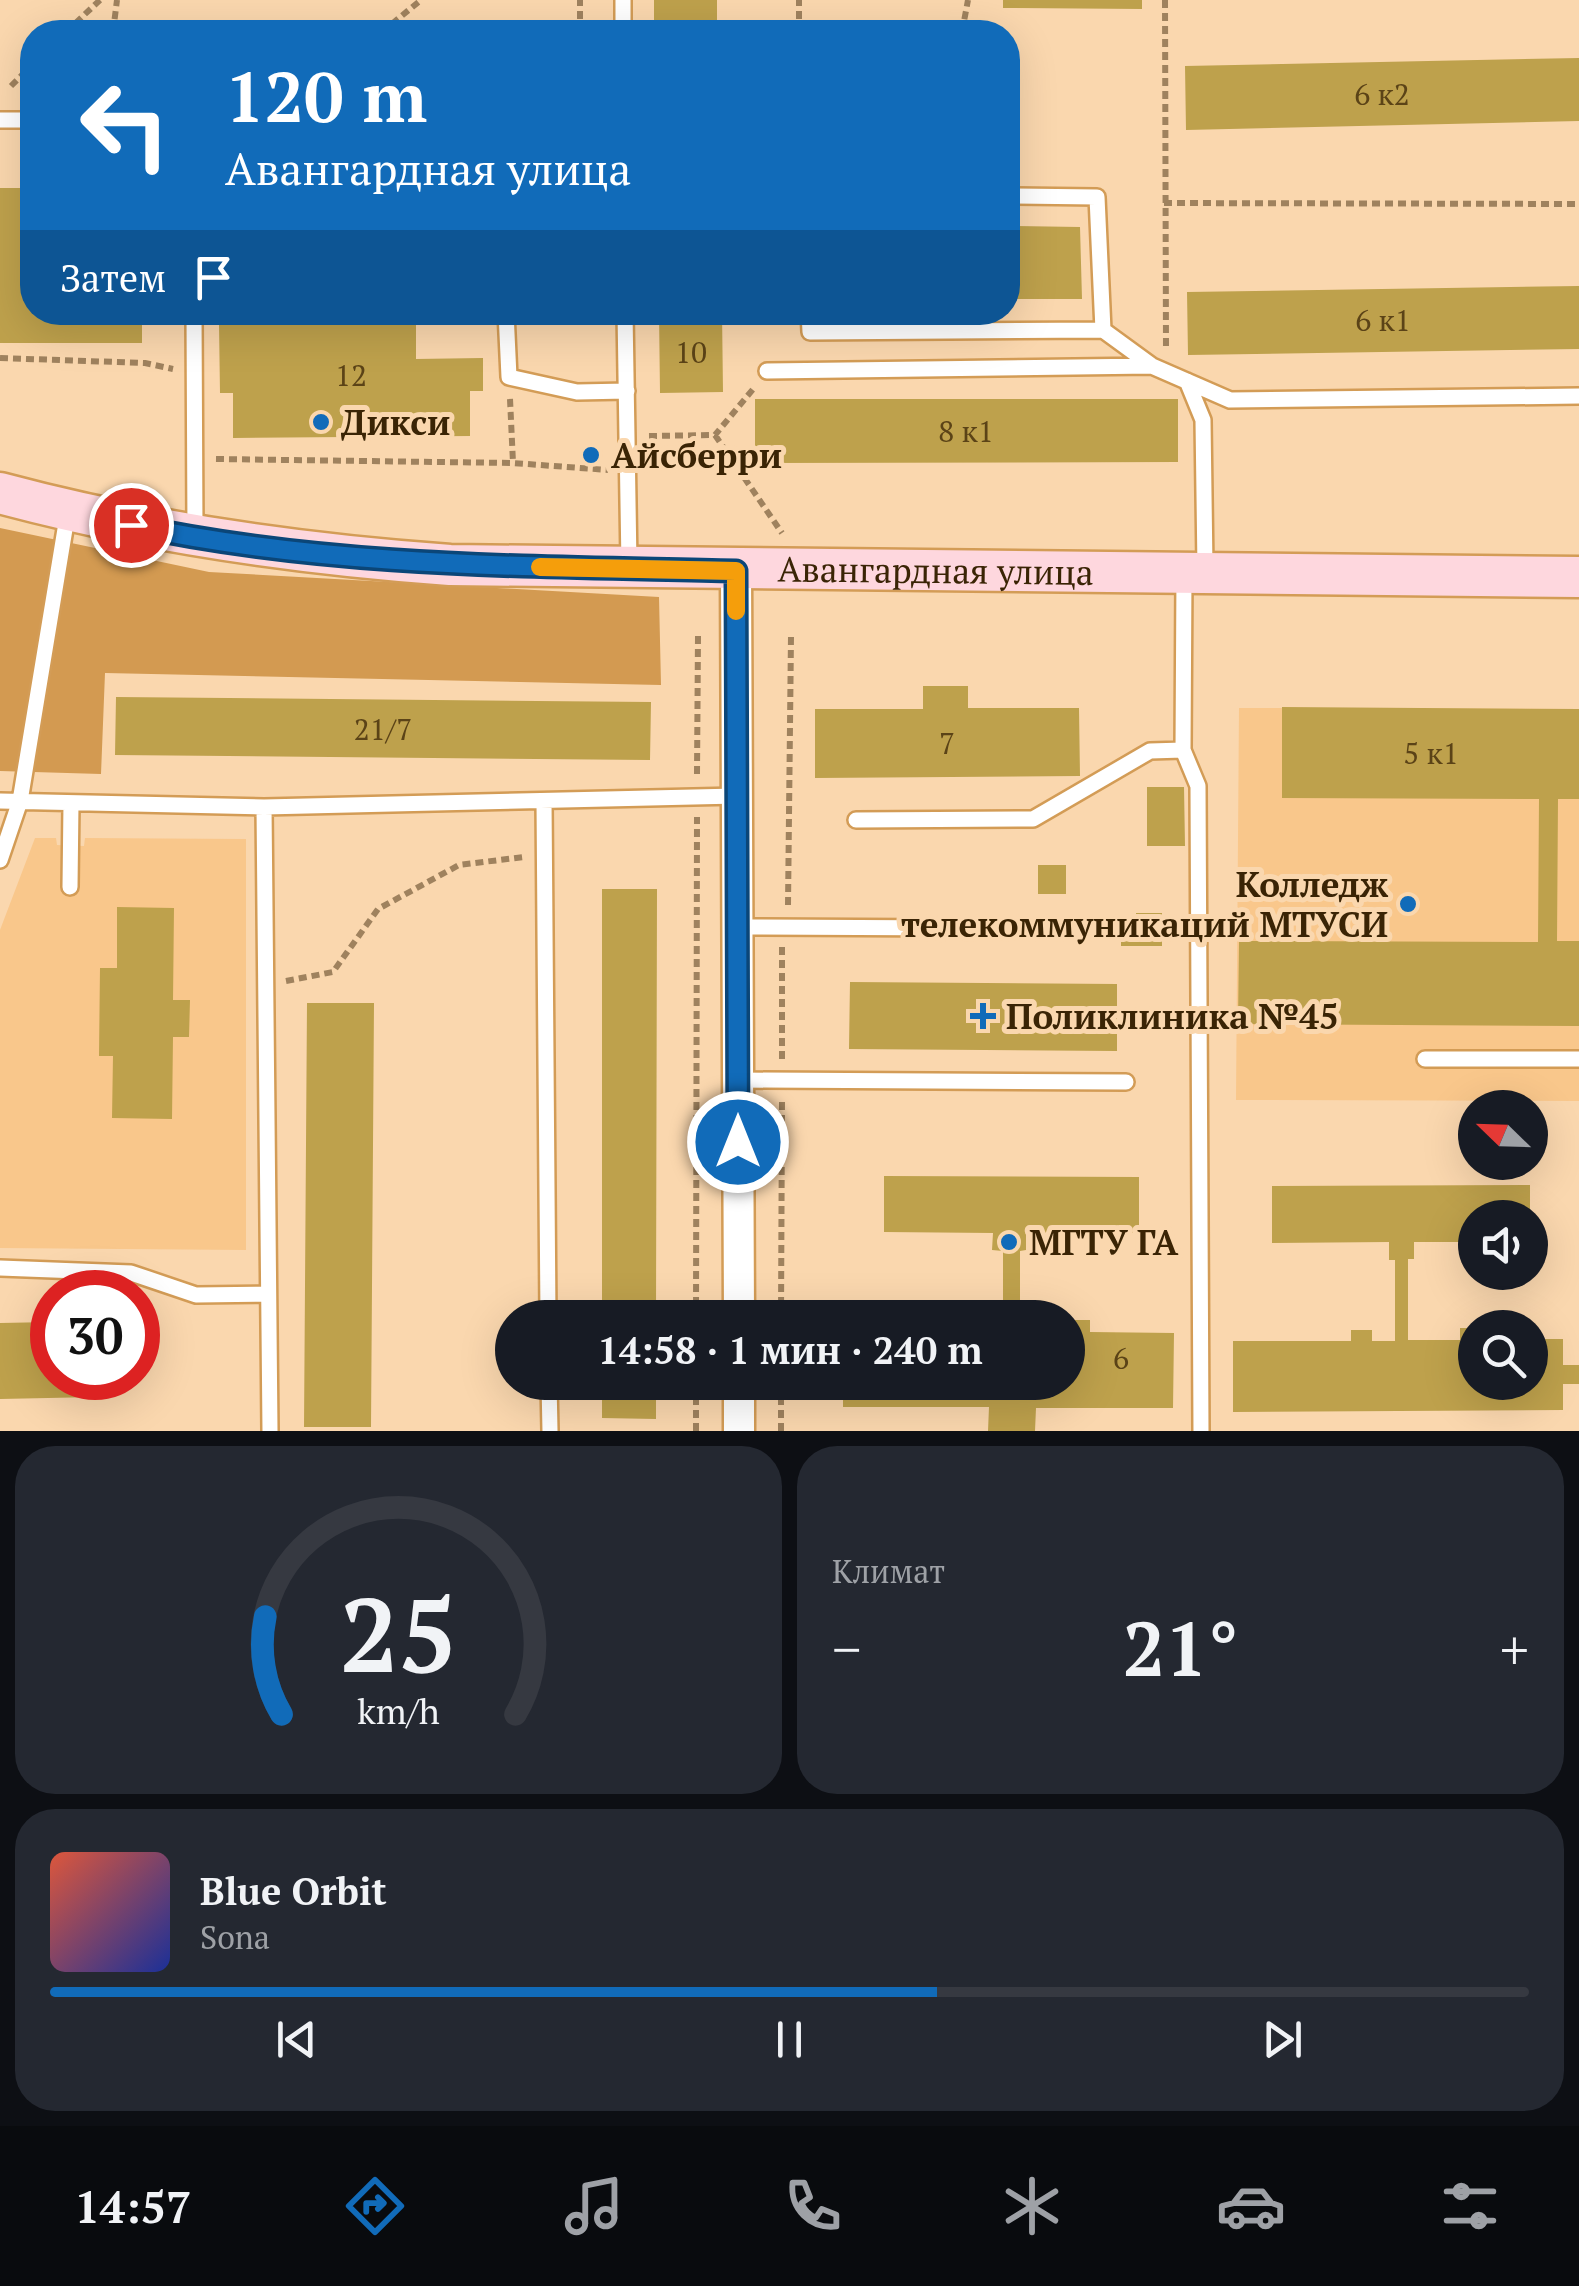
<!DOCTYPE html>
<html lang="ru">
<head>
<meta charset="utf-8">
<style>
  :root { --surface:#171b24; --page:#242831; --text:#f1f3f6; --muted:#9ea1a6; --line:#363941; --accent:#116bb9 }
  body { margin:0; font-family:"PT Serif",serif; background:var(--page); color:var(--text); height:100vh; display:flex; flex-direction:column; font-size:38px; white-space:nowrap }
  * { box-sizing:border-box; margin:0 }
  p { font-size:32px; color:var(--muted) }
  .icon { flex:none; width:55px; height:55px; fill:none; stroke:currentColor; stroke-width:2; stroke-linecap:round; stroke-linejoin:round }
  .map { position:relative; height:1431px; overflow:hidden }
  .side { display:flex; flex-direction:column; gap:15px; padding:15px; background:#0d0f14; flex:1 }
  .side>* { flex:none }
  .guide { position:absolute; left:20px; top:20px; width:1000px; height:305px; border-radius:40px; box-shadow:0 10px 40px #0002; background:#116bb9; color:#fff; overflow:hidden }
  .needle { width:65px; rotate:293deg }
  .tools { position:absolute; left:1458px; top:1090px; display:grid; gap:20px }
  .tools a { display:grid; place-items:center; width:90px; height:90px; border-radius:50%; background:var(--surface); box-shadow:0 10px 40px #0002; font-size:50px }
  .speed { position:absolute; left:30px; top:1270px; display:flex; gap:20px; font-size:50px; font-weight:700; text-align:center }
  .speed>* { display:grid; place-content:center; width:130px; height:130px; border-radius:50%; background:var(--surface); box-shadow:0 10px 40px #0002; line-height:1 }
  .speed .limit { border:15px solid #d22; background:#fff; color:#111 }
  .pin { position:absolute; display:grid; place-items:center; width:85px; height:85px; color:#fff; margin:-42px; border:5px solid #fff; border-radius:50%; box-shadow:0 2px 10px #0007 }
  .me { position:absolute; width:110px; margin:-55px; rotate:0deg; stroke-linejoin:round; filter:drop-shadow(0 0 8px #0008) }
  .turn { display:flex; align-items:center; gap:35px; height:210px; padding:0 40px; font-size:45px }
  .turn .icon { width:130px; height:130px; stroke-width:2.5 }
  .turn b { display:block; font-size:70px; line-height:85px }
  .then { display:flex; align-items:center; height:95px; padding:0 40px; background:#0003; gap:20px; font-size:38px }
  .big { font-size:75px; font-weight:800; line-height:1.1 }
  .side .tile { flex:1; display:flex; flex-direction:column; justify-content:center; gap:15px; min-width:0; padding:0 35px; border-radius:40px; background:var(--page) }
  .side .dial { align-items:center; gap:0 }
  .dial svg { height:260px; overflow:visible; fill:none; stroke:var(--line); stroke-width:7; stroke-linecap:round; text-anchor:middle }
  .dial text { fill:var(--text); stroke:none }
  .song { display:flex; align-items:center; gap:30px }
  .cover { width:120px; height:120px; border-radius:15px; background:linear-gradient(135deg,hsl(10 70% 55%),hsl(230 70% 35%)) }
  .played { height:10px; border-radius:5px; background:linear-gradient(90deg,var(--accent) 60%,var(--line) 60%) }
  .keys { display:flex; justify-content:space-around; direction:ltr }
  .heat { display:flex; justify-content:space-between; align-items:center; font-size:55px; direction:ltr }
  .side .tiles { flex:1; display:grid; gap:15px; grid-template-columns:1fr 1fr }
  .tile:last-child { grid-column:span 2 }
  .trip { position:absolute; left:495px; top:1300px; width:590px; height:100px; border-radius:50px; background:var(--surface); box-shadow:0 10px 40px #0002; font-weight:800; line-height:100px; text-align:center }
  .tab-bar { display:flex; height:160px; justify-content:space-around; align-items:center; background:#090b0e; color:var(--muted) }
  .tab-bar .icon { width:70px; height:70px }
  .tab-bar .selected { color:var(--accent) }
  .tab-bar b { font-size:45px; color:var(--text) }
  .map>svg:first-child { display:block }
  .built { fill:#f9c78b }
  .forest { fill:#d39a51 }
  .building { fill:#bea14c }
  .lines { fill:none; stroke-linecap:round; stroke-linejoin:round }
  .service-casing { stroke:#d39c56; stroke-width:20 }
  .minor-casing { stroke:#d39c56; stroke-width:35 }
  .secondary-casing { stroke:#d39c56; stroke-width:45 }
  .path { stroke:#9f825e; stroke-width:6; stroke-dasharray:8 5; stroke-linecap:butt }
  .service { stroke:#fff; stroke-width:15 }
  .minor { stroke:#fff; stroke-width:30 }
  .secondary { stroke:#fed7de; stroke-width:40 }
  .route-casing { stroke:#0b4678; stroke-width:25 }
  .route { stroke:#116bb9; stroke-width:18 }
  .slow { stroke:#f59e0b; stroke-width:18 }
  .poi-dot { fill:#116bb9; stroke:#fad7ae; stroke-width:4 }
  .labels { text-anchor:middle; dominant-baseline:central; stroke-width:10; stroke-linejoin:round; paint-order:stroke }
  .number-label { font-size:30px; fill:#5b4317 }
  .poi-label { font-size:35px; font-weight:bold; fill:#3a2405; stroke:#fad7ae; text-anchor:start }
  .street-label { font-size:35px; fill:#3a2405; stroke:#fad7ae }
</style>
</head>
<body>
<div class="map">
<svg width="1579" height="1431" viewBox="0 0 1579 1431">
  <rect width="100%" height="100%" fill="#fad7ae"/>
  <path class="built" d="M1239 708 1579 709V1101L1236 1100Z
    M35 838H56L57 845 84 846 85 838 246 839V1250L0 1248V930Z"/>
  <path class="forest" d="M0 528 209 572 659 597 661 685 105 673 101 774 0 771Z"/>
  <path class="building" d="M654 0H717V32H654Z
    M1003 0H1142V9L1003 8Z
    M1579 58V121L1186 130 1185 66Z
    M0 188H32V312H142V343H0Z
    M1008 226 1080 227 1082 299H1008Z
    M1579 286V349L1188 355 1187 292Z
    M277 312H416V359L483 358V391H470V436L233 438V393H220L219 324H277Z
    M659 312H722L723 392 660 393Z
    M755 399H1178V462L755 463Z
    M923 686H968V708H1079L1080 776 815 778V709H923Z
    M116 697 651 702 650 760 115 755Z
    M1282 707 1579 709V799H1558L1557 941H1579V1026L1238 1024 1239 941 1538 942 1539 799 1282 798Z
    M1147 787H1184L1185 846H1147Z
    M1038 865H1066V894H1038Z
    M602 889H657L656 1318H602Z
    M117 907 174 908 173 1000H190L189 1037H173L172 1119 112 1118 113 1056H99L100 968H117Z
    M1136 913H1162V946H1121V930H1136Z
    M850 982 1117 984V1051L849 1049Z
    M307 1003H374L371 1427H304Z
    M884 1176 1139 1177V1233H1026V1250L1020 1251V1318H1003V1251L992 1250 993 1233 884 1232Z
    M1530 1185V1218H1475V1242H1414V1259H1408V1340H1460V1328H1475V1382H1530V1339H1563V1365H1579V1384H1563V1410L1233 1412V1341H1351V1330H1372V1341H1395V1260H1389V1242L1272 1243V1186Z
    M1071 1320H1090V1332L1174 1333 1173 1408H1036L1035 1431H988L989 1407H843V1382H1068Z
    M52 1322V1378H95L96 1397 0 1399V1323Z
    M602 1382H656V1419L602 1418Z"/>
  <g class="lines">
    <defs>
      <path id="service" d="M623 0V32
        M0 120H32
        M1008 196 1097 197 1103 330
        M194 312 195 534
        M506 312 509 377 577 392 627 391
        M625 312 629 565
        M809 312 810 332 1103 330 1151 365
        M767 371 1152 366 1230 400 1579 396
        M1187 381 1203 420 1205 569
        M1184 573 1183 750 1198 786 1201 1431
        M0 801 264 807 737 796
        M544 801 548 1318
        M264 807 270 1431
        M856 820 1033 819 1150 751 1183 750
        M0 860 20 801 68 511
        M70 887 71 803
        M738 927 955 928
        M1425 1059H1579
        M738 1080 1126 1082
        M0 1268 131 1273 196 1295 268 1294
        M549 1382 550 1431"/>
      <path id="minor" d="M736 571 739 1318
        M739 1382V1431"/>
      <g id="secondary">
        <path id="s1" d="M0 493C149 533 296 554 450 565L1579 577"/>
      </g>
    </defs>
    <use href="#service" class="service-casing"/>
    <use href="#minor" class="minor-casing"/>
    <use href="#secondary" class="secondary-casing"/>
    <path class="path" d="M1165 0 1166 349
      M66 32 100 0
      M113 32 117 0
      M382 32 421 0
      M580 32V0
      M799 32V0
      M962 32 968 0
      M11 86 32 65
      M1164 203 1579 204
      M0 358 145 363 173 369
      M510 399 513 463
      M715 435 782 533
      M649 436 715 435 754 388
      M216 459 513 463 608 470
      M697 774 698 636
      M788 905 791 636
      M286 981 333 972 378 909 459 865 524 857
      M782 1059V947
      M696 1318 697 817
      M781 1318 782 1102
      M696 1431V1382
      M781 1431V1382"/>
    <use href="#service" class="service"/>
    <use href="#minor" class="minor"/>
    <use href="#secondary" class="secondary"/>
  </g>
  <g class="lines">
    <defs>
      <path id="route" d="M131 525C331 568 533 566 736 571L738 1142"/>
    </defs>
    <use href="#route" class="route-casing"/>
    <use href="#route" class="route"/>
    <path class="slow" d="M540 567 736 571V611"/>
  </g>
  <g class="poi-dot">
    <circle cx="321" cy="422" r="10"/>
    <circle cx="591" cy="455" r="10"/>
    <circle cx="1408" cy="904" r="10"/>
    <path d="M978 1001h10v10h10v10h-10v10h-10v-10h-10v-10h10z"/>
    <circle cx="1009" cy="1242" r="10"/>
  </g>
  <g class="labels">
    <g class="number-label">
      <text x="1382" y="94">6 к2</text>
      <text x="1383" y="320">6 к1</text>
      <text x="691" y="352">10</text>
      <text x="351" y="375">12</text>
      <text x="966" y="431">8 к1</text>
      <text x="383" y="729">21/7</text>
      <text x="947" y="743">7</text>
      <text x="1431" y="753">5 к1</text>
      <text x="1121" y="1358">6</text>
    </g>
    <g class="poi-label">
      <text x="341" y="422">Дикси</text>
      <text x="611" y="455">Айсберри</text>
      <text x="1388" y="884" text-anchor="end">Колледж<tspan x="1388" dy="40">телекоммуникаций МТУСИ</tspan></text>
      <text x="1006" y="1016">Поликлиника №45</text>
      <text x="1029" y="1242">МГТУ ГА</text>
    </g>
    <g class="street-label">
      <text stroke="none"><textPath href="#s1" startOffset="942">Авангардная улица</textPath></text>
    </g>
  </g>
</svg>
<div class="tools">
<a><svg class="needle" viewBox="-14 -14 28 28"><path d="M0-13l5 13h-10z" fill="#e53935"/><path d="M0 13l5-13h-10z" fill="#9ea1a6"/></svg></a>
<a><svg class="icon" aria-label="sound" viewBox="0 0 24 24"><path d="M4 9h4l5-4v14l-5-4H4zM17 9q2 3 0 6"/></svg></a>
<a><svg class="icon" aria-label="search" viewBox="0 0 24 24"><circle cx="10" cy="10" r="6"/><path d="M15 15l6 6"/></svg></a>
</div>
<div class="speed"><div class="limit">30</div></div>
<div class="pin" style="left:131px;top:525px;background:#d93025"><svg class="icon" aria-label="arrive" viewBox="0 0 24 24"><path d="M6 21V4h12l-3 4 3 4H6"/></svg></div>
<svg class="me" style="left:738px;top:1142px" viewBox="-20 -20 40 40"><circle r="17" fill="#116bb9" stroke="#fff" stroke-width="3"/><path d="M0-11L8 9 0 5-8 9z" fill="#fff"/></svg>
<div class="trip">14:58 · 1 мин · 240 m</div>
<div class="guide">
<div class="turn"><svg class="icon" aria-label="left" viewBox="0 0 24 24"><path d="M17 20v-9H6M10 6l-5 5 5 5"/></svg><div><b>120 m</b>Авангардная улица</div></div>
<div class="then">Затем<svg class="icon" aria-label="arrive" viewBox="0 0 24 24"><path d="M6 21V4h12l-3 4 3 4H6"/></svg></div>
</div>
</div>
<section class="side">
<div class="tiles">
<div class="tile dial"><svg viewBox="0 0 100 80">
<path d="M14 69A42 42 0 1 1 86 69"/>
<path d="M14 69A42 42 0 0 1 9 39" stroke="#116bb9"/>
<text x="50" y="56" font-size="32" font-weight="700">25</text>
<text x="50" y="72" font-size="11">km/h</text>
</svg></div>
<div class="tile"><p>Климат</p>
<div class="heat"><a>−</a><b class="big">21°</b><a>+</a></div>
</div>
<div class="tile">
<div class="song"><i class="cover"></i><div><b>Blue Orbit</b><p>Sona</p></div></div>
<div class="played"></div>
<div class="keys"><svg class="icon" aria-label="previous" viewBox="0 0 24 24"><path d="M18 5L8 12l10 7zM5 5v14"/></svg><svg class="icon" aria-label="pause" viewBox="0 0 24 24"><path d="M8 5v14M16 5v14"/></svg><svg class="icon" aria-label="next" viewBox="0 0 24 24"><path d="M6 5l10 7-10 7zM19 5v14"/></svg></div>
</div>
</div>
</section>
<nav class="tab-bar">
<b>14:57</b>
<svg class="icon selected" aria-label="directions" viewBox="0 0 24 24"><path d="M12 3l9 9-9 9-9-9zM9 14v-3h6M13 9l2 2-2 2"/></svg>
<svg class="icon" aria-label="music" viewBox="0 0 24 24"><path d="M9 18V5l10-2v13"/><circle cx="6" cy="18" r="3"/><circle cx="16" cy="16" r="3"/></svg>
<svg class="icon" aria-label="phone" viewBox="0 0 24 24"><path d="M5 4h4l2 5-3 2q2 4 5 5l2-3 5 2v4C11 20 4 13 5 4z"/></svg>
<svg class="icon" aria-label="climate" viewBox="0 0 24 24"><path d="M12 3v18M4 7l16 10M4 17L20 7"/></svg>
<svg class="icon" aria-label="car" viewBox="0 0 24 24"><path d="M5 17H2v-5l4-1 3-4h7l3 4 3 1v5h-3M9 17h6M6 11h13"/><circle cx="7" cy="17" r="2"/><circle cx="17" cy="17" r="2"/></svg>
<svg class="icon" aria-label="filters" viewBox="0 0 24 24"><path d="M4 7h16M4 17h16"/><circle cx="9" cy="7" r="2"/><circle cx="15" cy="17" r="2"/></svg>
</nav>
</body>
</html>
